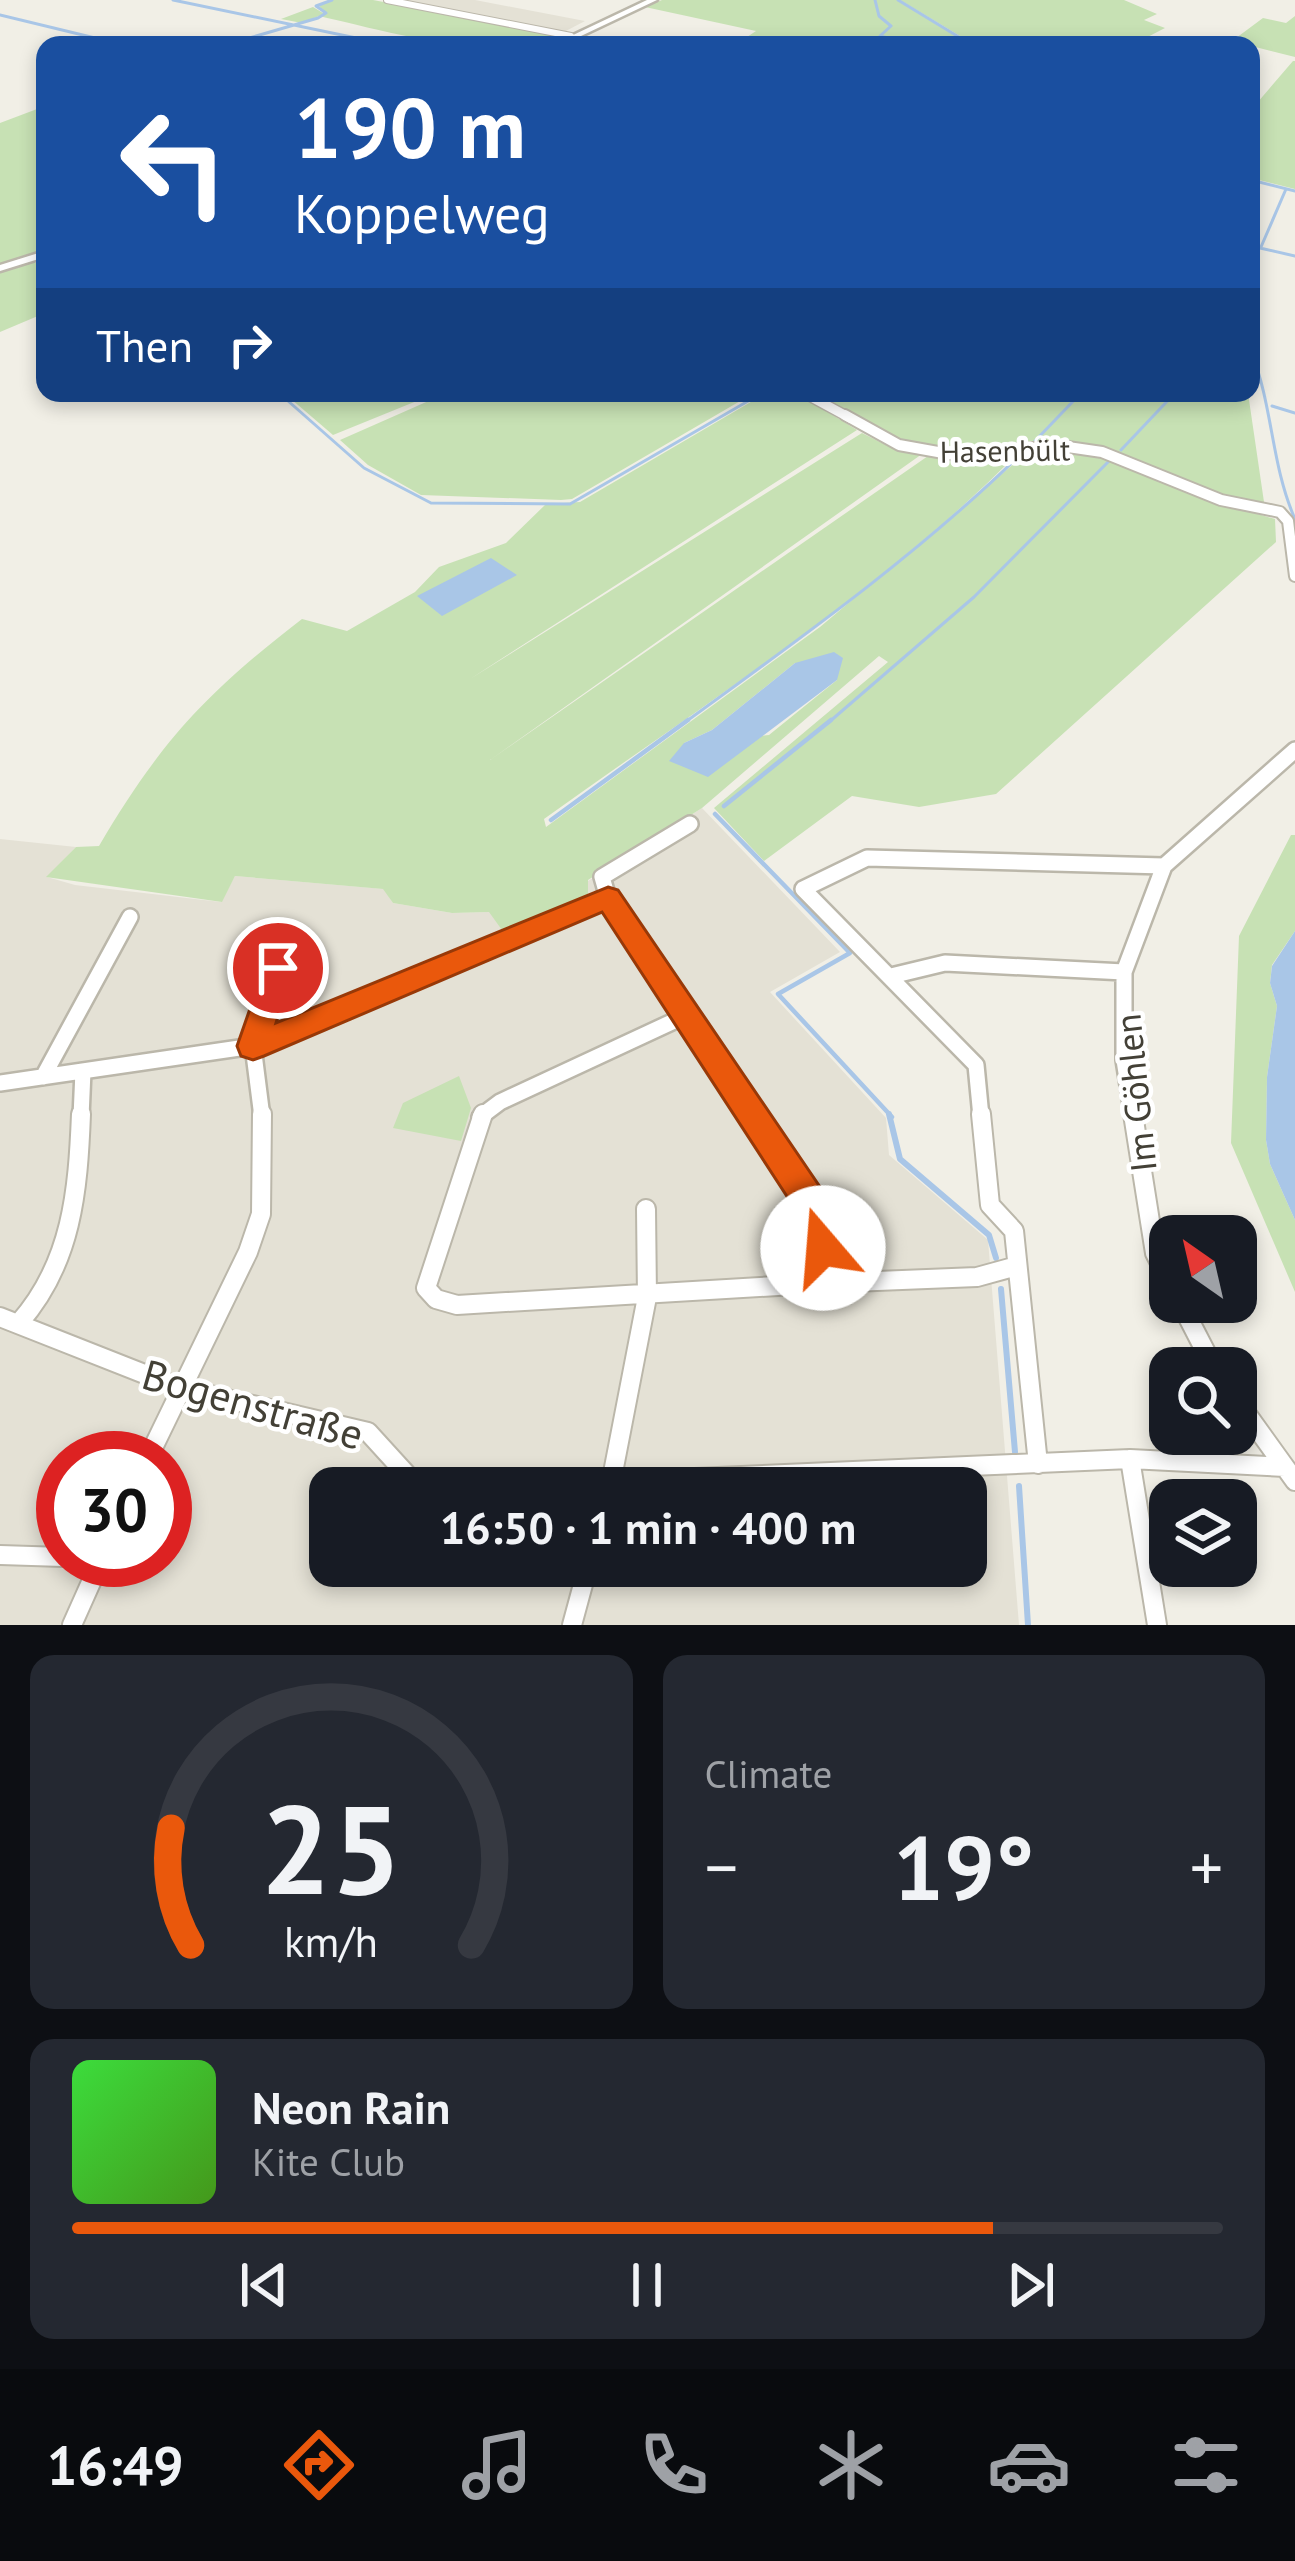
<!DOCTYPE html>
<html lang="en">
<head>
<meta charset="utf-8">
<style>
  :root { --surface:#171b24; --page:#242831; --text:#f1f3f6; --muted:#9ea1a6; --line:#363941; --accent:#ea580c }
  body { margin:0; font-family:"PT Sans",sans-serif; background:var(--page); color:var(--text); height:100vh; display:flex; flex-direction:column; font-size:45px; white-space:nowrap }
  * { box-sizing:border-box; margin:0 }
  p { font-size:39px; color:var(--muted) }
  .icon { flex:none; width:66px; height:66px; fill:none; stroke:currentColor; stroke-width:2; stroke-linecap:round; stroke-linejoin:round }
  .map { position:relative; height:1625px; overflow:hidden }
  .side { display:flex; flex-direction:column; gap:30px; padding:30px; background:#0d0f14; flex:1 }
  .side>* { flex:none }
  .guide { position:absolute; left:36px; top:36px; width:1224px; height:366px; border-radius:24px; box-shadow:0 6px 18px #0003; background:#1a4fa0; color:#fff; overflow:hidden }
  .needle { width:78px; rotate:326deg }
  .tools { position:absolute; left:1149px; top:1215px; display:grid; gap:24px }
  .tools a { display:grid; place-items:center; width:108px; height:108px; border-radius:24px; background:var(--surface); box-shadow:0 6px 18px #0003; font-size:60px }
  .speed { position:absolute; left:36px; top:1431px; display:flex; gap:24px; font-size:60px; font-weight:700; text-align:center }
  .speed>* { display:grid; place-content:center; width:156px; height:156px; border-radius:50%; background:var(--surface); box-shadow:0 6px 18px #0003; line-height:1 }
  .speed .limit { border:18px solid #d22; background:#fff; color:#111 }
  .pin { position:absolute; display:grid; place-items:center; width:102px; height:102px; color:#fff; margin:-51px; border:6px solid #fff; border-radius:50%; box-shadow:0 3px 12px #0007 }
  .me { position:absolute; width:132px; margin:-66px; rotate:342deg; stroke-linejoin:round; filter:drop-shadow(0 0 9px #0008) }
  .turn { display:flex; align-items:center; gap:42px; height:252px; padding:0 60px; font-size:54px }
  .turn .icon { width:156px; height:156px; stroke-width:2.5 }
  .turn b { display:block; font-size:84px; line-height:102px }
  .then { display:flex; align-items:center; height:114px; padding:0 60px; background:#0003; gap:24px; font-size:45px }
  .big { font-size:90px; font-weight:800; line-height:1.1 }
  .side .card { flex:1; display:flex; flex-direction:column; justify-content:center; gap:18px; min-width:0; padding:0 42px; border-radius:24px; background:var(--page) }
  .side .dial { align-items:center; gap:0 }
  .dial svg { height:312px; overflow:visible; fill:none; stroke:var(--line); stroke-width:7; stroke-linecap:round; text-anchor:middle }
  .dial text { fill:var(--text); stroke:none }
  .song { display:flex; align-items:center; gap:36px }
  .cover { width:144px; height:144px; border-radius:18px; background:linear-gradient(135deg,hsl(120 70% 55%),hsl(100 70% 35%)) }
  .played { height:12px; border-radius:6px; background:linear-gradient(90deg,var(--accent) 80%,var(--line) 80%) }
  .keys { display:flex; justify-content:space-around; direction:ltr }
  .heat { display:flex; justify-content:space-between; align-items:center; font-size:66px; direction:ltr }
  .side .tiles { flex:1; display:grid; gap:30px; grid-template-columns:1fr 1fr }
  .card:last-child { grid-column:span 2 }
  .trip { position:absolute; left:309px; top:1467px; width:678px; height:120px; border-radius:24px; background:var(--surface); box-shadow:0 6px 18px #0003; font-weight:800; line-height:120px; text-align:center }
  .tab-bar { display:flex; height:192px; justify-content:space-around; align-items:center; background:#090b0e; color:var(--muted) }
  .tab-bar .icon { width:84px; height:84px }
  .tab-bar .selected { color:var(--accent) }
  .tab-bar b { font-size:54px; color:var(--text) }
  .map>svg:first-child { display:block }
  .residential { fill:#e4e1d5; fill-rule:evenodd }
  .green { fill:#c7e1b4; fill-rule:evenodd }
  .water { fill:#a9c6e7 }
  .lines { fill:none; stroke-linecap:round; stroke-linejoin:round }
  .stream-far2 { stroke:#a9c6e7; stroke-width:3 }
  .stream-far1 { stroke:#a9c6e7; stroke-width:4.5 }
  .stream { stroke:#a9c6e7; stroke-width:6 }
  .minor-far4-casing { stroke:#bbb7aa; stroke-width:8 }
  .minor-far3-casing { stroke:#bbb7aa; stroke-width:12 }
  .minor-far2-casing { stroke:#bbb7aa; stroke-width:14 }
  .minor-far1-casing { stroke:#bbb7aa; stroke-width:20 }
  .minor-casing { stroke:#bbb7aa; stroke-width:22 }
  .tertiary-casing { stroke:#bbb7aa; stroke-width:5 }
  .minor-far4 { stroke:#fff; stroke-width:6 }
  .minor-far3 { stroke:#fff; stroke-width:9 }
  .minor-far2 { stroke:#fff; stroke-width:10 }
  .minor-far1 { stroke:#fff; stroke-width:15 }
  .minor { stroke:#fff; stroke-width:18 }
  .tertiary { fill:#fff; fill-rule:evenodd }
  .route { fill:#ea580c; stroke:#983908; stroke-width:3 }
  .labels { text-anchor:middle; dominant-baseline:central; stroke-width:9; stroke-linejoin:round; paint-order:stroke }
  .far-street-label { font-size:30px; fill:#434036; stroke:#fff }
  .street-label { font-size:36px; fill:#434036; stroke:#fff }
  .near-street-label { font-size:42px; fill:#434036; stroke:#fff }
</style>
</head>
<body>
<div class="map">
<svg width="1295" height="1625" viewBox="0 0 1295 1625">
  <rect width="100%" height="100%" fill="#f1efe6"/>
  <path class="residential" d="M391 0H475L585 21 562 33Z
    M702 808 840 952 770 992 886 1118 889 1155 988 1240 1019 1625H0V839L76 847 47 877 75 885 221 902 235 876 384 889 393 903 452 913 489 912 588 881ZM63 1458H165V1560H63ZM330 1488H966V1566H330Z"/>
  <path class="green" d="M333 0H373L558 35C508 67 377 29 319 16L302 23 281 19 313 7 323 13 319 5Z
    M662 0H897L970 45H735L756 31 645 7Z
    M1124 0 1157 14 1144 20 1165 28 1132 45H975L900 0Z
    M1295 16V57L1232 41 1263 18 1286 23Z
    M1293 61H1295V189L1251 178V110Z
    M45 106V250L0 264V123Z
    M33 261 45 270V313L0 332V271Z
    M284 393H754L572 499 561 500 421 495 368 465 340 440 433 399 429 396 333 435Z
    M766 393H797L857 430 470 679 862 433 890 447 922 454 490 760 928 456 1019 452C879 594 705 703 544 819L546 827 820 627 1029 451C1058 450 1086 450 1115 458 1168 471 1219 504 1275 519L1276 542 996 794 919 807 852 796 764 861 714 808 888 662 879 656 702 808 588 880V897L507 937 489 912 452 913 393 903 383 889 235 876 222 902 46 877 76 847 99 846C160 742 207 692 302 619L347 631 415 592 439 567 506 543 546 504 580 502ZM795 663 837 680 769 735 684 743 712 730Z
    M813 393H1248L1264 502C1219 514 1139 454 1089 446H918L896 439Z
    M1291 835H1295V931L1272 965 1270 983 1277 1006 1267 1077 1266 1140 1270 1164 1295 1220V1292L1231 1143 1239 936Z
    M459 1076 471 1108 461 1141 393 1128 403 1103Z"/>
  <path class="water" d="M491 558 517 575 442 616 417 596Z
    M834 652 843 658 837 680 708 777 669 761 684 743 712 730 795 663Z
    M1295 931V1220L1270 1164 1266 1140 1267 1077 1277 1006 1270 983 1272 966Z"/>
  <g class="lines">
    <path class="stream-far2" d="M173 0 390 45
      M875 0 879 16 891 26 880 36 916 45
      M898 0 972 45
      M0 15 124 45
      M225 45 318 18 326 13 316 6 332 0
      M1251 180 1295 191
      M1260 248 1295 256
      M1251 251 1261 247 1286 189
      M1251 351C1273 406 1271 465 1295 519
      M279 393 364 468 431 503 570 504 762 393
      M1272 406 1295 413
      M1035 441 1081 393
      M1121 450 1175 393
      M684 723C801 638 920 553 1023 452
      M828 723 974 597 1112 458"/>
    <path class="stream-far1" d="M724 806 831 720
      M715 814 850 953 778 994 892 1117
      M551 820 688 720"/>
    <path class="stream" d="M889 1114 900 1159 989 1235 996 1258
      M1001 1289 1015 1452
      M1019 1486 1028 1625"/>
    <defs>
      <path id="minor-far4" d="M387 0 571 36"/>
      <path id="minor-far3" d="M804 393 850 418"/>
      <path id="minor-far2" d="M845 415 899 445 949 454 1061 446 1102 452 1221 500 1280 512 1288 521 1295 576"/>
      <path id="minor-far1" d="M608 898 602 877 690 824
        M891 976 945 963 1124 972
        M253 1046 608 898 753 1117
        M253 1046 278 968
        M43 1077 130 917
        M0 1083 253 1046 262 1117
        M81 1117 83 1071
        M480 1117 500 1102 685 1016
        M981 1117 976 1065 803 889 867 858 1164 866
        M1133 1117 1124 1060V972L1164 866 1295 750"/>
      <path id="minor" d="M483 1114 426 1288 436 1299 457 1305 827 1283 818 1214 751 1114
        M981 1114 990 1205 1014 1231 1038 1464
        M1133 1114 1155 1253 1170 1283
        M827 1283 977 1277 1017 1266
        M1180 1302 1214 1368
        M0 1317 180 1388 368 1432 419 1488
        M19 1323C72 1263 78 1191 81 1114
        M1236 1399 1295 1481
        M148 1458 248 1252 261 1214 262 1114
        M1130 1459 1157 1625
        M463 1488 1130 1459 1285 1467
        M610 1488 647 1297 646 1209
        M0 1555 63 1557
        M72 1625 101 1560
        M572 1625 588 1566"/>
      <path id="tertiary" d="M647 0H657L562 45H552Z
        M45 251V257L0 271V265Z"/>
    </defs>
    <use href="#minor-far4" class="minor-far4-casing"/>
    <use href="#minor-far3" class="minor-far3-casing"/>
    <use href="#minor-far2" class="minor-far2-casing"/>
    <use href="#minor-far1" class="minor-far1-casing"/>
    <use href="#minor" class="minor-casing"/>
    <use href="#tertiary" class="tertiary-casing"/>
    <use href="#minor-far4" class="minor-far4"/>
    <use href="#minor-far3" class="minor-far3"/>
    <use href="#minor-far2" class="minor-far2"/>
    <use href="#minor-far1" class="minor-far1"/>
    <use href="#minor" class="minor"/>
    <use href="#tertiary" class="tertiary"/>
  </g>
  <path class="route" d="M608 887 618 890 831 1203 840 1248 835 1260 823 1265 810 1260 801 1218 602 912 264 1056 253 1060 241 1056 237 1046 267 960H289L293 968 276 1023Z"/>
  <g class="labels">
    <g class="far-street-label">
      <text transform="translate(1005 450) rotate(-1)">Hasenbült</text>
    </g>
    <g class="street-label">
      <text transform="translate(1135 1093) rotate(-96)">Im Göhlen</text>
    </g>
    <g class="near-street-label">
      <text transform="translate(253 1404) rotate(16)">Bogenstraße</text>
    </g>
  </g>
</svg>
<div class="tools">
<a><svg class="needle" viewBox="-14 -14 28 28"><path d="M0-13l5 13h-10z" fill="#e53935"/><path d="M0 13l5-13h-10z" fill="#9ea1a6"/></svg></a>
<a><svg class="icon" aria-label="search" viewBox="0 0 24 24"><circle cx="10" cy="10" r="6"/><path d="M15 15l6 6"/></svg></a>
<a><svg class="icon" aria-label="layers" viewBox="0 0 24 24"><path d="M12 4l9 5-9 5-9-5zM3 14l9 5 9-5"/></svg></a>
</div>
<div class="speed"><div class="limit">30</div></div>
<div class="pin" style="left:278px;top:968px;background:#d93025"><svg class="icon" aria-label="arrive" viewBox="0 0 24 24"><path d="M6 21V4h12l-3 4 3 4H6"/></svg></div>
<svg class="me" style="left:823px;top:1248px" viewBox="-20 -20 40 40"><circle r="19" fill="#fff"/><path d="M0-13L10 11 0 6-10 11z" fill="#ea580c"/></svg>
<div class="trip">16:50 · 1 min · 400 m</div>
<div class="guide">
<div class="turn"><svg class="icon" aria-label="left" viewBox="0 0 24 24"><path d="M17 20v-9H6M10 6l-5 5 5 5"/></svg><div><b>190 m</b>Koppelweg</div></div>
<div class="then">Then<svg class="icon" aria-label="right" viewBox="0 0 24 24"><path d="M7 20v-9h11M14 6l5 5-5 5"/></svg></div>
</div>
</div>
<section class="side">
<div class="tiles">
<div class="card dial"><svg viewBox="0 0 100 80">
<path d="M14 69A42 42 0 1 1 86 69"/>
<path d="M14 69A42 42 0 0 1 9 39" stroke="#ea580c"/>
<text x="50" y="56" font-size="32" font-weight="700">25</text>
<text x="50" y="72" font-size="11">km/h</text>
</svg></div>
<div class="card"><p>Climate</p>
<div class="heat"><a>−</a><b class="big">19°</b><a>+</a></div>
</div>
<div class="card">
<div class="song"><i class="cover"></i><div><b>Neon Rain</b><p>Kite Club</p></div></div>
<div class="played"></div>
<div class="keys"><svg class="icon" aria-label="previous" viewBox="0 0 24 24"><path d="M18 5L8 12l10 7zM5 5v14"/></svg><svg class="icon" aria-label="pause" viewBox="0 0 24 24"><path d="M8 5v14M16 5v14"/></svg><svg class="icon" aria-label="next" viewBox="0 0 24 24"><path d="M6 5l10 7-10 7zM19 5v14"/></svg></div>
</div>
</div>
</section>
<nav class="tab-bar">
<b>16:49</b>
<svg class="icon selected" aria-label="directions" viewBox="0 0 24 24"><path d="M12 3l9 9-9 9-9-9zM9 14v-3h6M13 9l2 2-2 2"/></svg>
<svg class="icon" aria-label="music" viewBox="0 0 24 24"><path d="M9 18V5l10-2v13"/><circle cx="6" cy="18" r="3"/><circle cx="16" cy="16" r="3"/></svg>
<svg class="icon" aria-label="phone" viewBox="0 0 24 24"><path d="M5 4h4l2 5-3 2q2 4 5 5l2-3 5 2v4C11 20 4 13 5 4z"/></svg>
<svg class="icon" aria-label="climate" viewBox="0 0 24 24"><path d="M12 3v18M4 7l16 10M4 17L20 7"/></svg>
<svg class="icon" aria-label="car" viewBox="0 0 24 24"><path d="M5 17H2v-5l4-1 3-4h7l3 4 3 1v5h-3M9 17h6M6 11h13"/><circle cx="7" cy="17" r="2"/><circle cx="17" cy="17" r="2"/></svg>
<svg class="icon" aria-label="filters" viewBox="0 0 24 24"><path d="M4 7h16M4 17h16"/><circle cx="9" cy="7" r="2"/><circle cx="15" cy="17" r="2"/></svg>
</nav>
</body>
</html>
